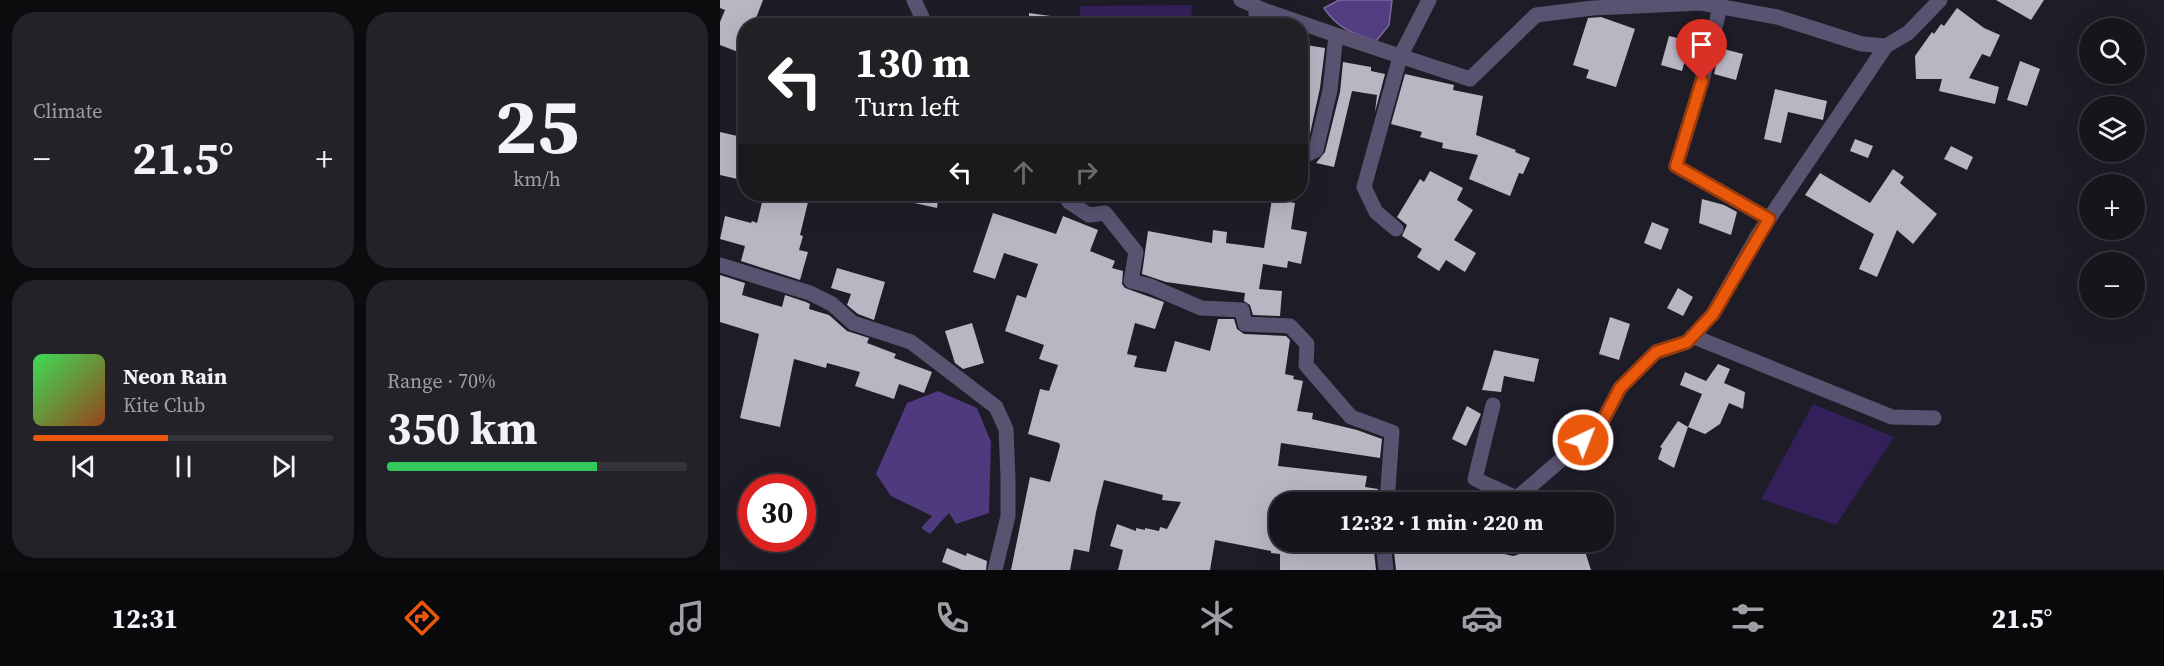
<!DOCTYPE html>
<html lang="en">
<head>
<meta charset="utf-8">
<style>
  :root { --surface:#16151c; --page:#232229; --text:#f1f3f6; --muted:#9e9fa3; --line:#35343b; --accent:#ea580c }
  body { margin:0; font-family:"Source Serif 4",serif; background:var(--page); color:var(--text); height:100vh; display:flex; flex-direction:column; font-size:22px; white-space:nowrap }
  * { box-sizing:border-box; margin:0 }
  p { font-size:20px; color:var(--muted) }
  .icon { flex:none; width:33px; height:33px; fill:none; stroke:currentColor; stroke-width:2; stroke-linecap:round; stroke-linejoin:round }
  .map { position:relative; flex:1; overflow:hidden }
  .sheet { display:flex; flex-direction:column; gap:12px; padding:12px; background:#0c0c0f; width:720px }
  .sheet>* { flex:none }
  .guide { position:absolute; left:18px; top:18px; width:570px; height:183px; border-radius:24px; box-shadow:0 6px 24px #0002,0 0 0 2px var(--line); background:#202124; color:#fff; overflow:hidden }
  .tools { position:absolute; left:1359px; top:18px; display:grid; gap:12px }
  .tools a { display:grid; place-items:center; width:66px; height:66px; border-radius:50%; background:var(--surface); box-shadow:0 6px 24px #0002,0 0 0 2px var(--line); font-size:30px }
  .speed { position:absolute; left:18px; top:474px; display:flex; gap:12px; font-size:30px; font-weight:700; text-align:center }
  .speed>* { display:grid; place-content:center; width:78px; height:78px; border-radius:50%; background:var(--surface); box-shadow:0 6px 24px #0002,0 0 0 2px var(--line); line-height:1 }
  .speed .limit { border:9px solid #d22; background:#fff; color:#111 }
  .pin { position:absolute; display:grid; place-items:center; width:51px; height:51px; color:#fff; margin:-62px -26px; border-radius:50% 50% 50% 0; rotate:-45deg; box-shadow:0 0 6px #0007 }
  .pin .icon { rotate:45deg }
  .me { position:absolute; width:66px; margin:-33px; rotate:43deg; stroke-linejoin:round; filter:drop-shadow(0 0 4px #0008) }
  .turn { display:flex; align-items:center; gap:21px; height:126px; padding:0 18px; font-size:27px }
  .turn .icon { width:78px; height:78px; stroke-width:2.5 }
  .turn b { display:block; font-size:42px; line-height:51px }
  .lanes { display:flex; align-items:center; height:57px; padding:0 18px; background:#0003; justify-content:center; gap:30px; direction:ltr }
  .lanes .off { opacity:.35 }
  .big { font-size:45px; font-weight:700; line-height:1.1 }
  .sheet .tile { flex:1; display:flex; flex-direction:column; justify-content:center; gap:9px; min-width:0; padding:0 21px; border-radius:24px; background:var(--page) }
  .sheet .dial { align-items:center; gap:0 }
  .dial b { font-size:78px; line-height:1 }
  .song { display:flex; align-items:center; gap:18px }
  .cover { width:72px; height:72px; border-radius:9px; background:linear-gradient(135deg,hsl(130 70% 55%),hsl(20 70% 35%)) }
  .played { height:6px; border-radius:3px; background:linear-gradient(90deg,var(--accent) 45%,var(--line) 45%) }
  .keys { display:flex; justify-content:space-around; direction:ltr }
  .heat { display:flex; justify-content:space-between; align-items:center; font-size:33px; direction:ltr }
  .charge { height:9px; border-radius:4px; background:linear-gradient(90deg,#34c759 70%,var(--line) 0) }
  .sheet .tiles { flex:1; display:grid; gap:12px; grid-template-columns:repeat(2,1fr) }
  .trip { position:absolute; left:549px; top:492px; width:345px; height:60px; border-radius:24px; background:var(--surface); box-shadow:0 6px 24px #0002,0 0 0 2px var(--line); font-weight:700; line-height:60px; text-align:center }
  .tabs { display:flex; height:96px; justify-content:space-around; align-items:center; background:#09080b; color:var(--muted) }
  .tabs .icon { width:42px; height:42px }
  .tabs .active { color:var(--accent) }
  .tabs b { font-size:27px; color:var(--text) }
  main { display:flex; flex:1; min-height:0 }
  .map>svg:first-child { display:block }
  .green { fill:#33205a }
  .forest { fill:#4f397f }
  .water { fill:#523c82; stroke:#7a6a9d; stroke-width:1.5 }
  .building { fill:#b9b6c4 }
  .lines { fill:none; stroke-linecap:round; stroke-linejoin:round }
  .minor { stroke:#595271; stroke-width:15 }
  .route-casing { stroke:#983908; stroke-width:15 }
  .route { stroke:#ea580c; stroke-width:10 }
</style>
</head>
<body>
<main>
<section class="sheet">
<div class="tiles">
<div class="tile"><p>Climate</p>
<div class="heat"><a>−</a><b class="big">21.5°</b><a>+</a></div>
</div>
<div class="tile dial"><b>25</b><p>km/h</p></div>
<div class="tile">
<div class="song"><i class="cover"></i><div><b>Neon Rain</b><p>Kite Club</p></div></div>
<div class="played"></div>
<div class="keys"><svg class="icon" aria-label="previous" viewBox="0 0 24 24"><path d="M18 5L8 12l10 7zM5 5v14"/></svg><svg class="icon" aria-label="pause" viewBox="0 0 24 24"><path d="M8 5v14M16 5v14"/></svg><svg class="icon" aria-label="next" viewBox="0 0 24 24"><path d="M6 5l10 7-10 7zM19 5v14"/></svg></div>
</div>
<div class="tile"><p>Range · 70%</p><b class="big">350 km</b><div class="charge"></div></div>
</div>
</section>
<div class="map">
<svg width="1444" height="570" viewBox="0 0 1444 570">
  <rect width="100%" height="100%" fill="#1e1c26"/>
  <path class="green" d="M472 5 471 25H359L360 6Z
    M1093 404 1174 437 1116 525 1041 499Z"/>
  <path class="forest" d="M218 391 257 408 271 442 269 513 236 524 229 513 210 534 201 528 212 516 171 496 156 474 187 403Z"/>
  <path class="water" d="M619 0H672L669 25 656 41C633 33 619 30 604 8Z"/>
  <path class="building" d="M0 0H43L33 26H26V55L0 45V22L5 10 0 8Z
    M1276 0H1324L1311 20Z
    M1237 8 1264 28 1280 35 1270 57 1262 54 1249 78 1279 87 1275 104 1219 91 1222 79H1196L1195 56 1212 32 1214 34 1221 24 1224 26Z
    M309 13 345 18 344 26H309Z
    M881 17 915 29 896 87 866 78 869 70 853 65 868 18Z
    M949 36 970 41 962 71 941 65Z
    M580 44 605 48 600 88 588 143 584 145 580 144Z
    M1000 48 1023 54 1016 80 994 74Z
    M1300 61 1320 69 1307 106 1287 100Z
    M623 62 651 67V71L665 74 655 112 657 95 632 91 614 167 596 163 605 152 620 92Z
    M685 74 734 85 733 90 763 96 756 135 796 150 795 152 810 158 803 174 799 173 790 196 749 179 758 155 722 148 723 143 700 137 702 132 671 124Z
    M1055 89 1107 101 1103 120 1068 112 1061 143 1044 139Z
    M0 132 26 138V181L0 175Z
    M1135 139 1153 146 1148 158 1130 151Z
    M1231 146 1253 157 1247 170 1224 159Z
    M1173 169 1184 177 1180 183 1217 214 1193 244 1177 230 1157 277 1139 269 1154 234 1085 195 1100 173 1150 203Z
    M710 171 743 188 737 200 753 210 734 240 756 253 745 272 726 260 719 271 697 257 702 249 682 236 687 225 677 217 700 179 704 182Z
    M44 194H90L80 235 83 236 79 250 88 252 80 280 21 261 25 246 0 239 5 216 31 223 32 221 37 223Z
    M176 194H219L217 208 176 199Z
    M552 199 575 203 571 229 587 232 581 264 568 261 567 268 543 264 539 289 562 291 560 316 533 315 530 305 524 301 525 293 446 282 422 274 428 231 492 243 493 230 507 232 506 243 544 248Z
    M982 199 1004 205 1017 212 1011 235 979 223Z
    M273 213 336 234 343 216 378 230 370 251 395 261 392 268 403 271 402 284 405 288 444 302 435 329 415 323 407 354 417 356 414 367 446 372 455 341 490 351 498 319H514L517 329 524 334 566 336 570 340 565 374 574 376 573 379 583 381 577 411 593 413 592 419 637 430 662 439 660 458 561 443 558 466 647 476 645 487 658 489 656 502H560V542H653L656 570H560V554L551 553V551L495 540 490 570H398L403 550 390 546 397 524 416 531V528L425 530V528L439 531 440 527 447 529 461 502 442 500 443 495 384 480 376 512 369 552 354 549 350 570H291L310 477 330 482 340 446 339 443 308 434 320 389 329 391 338 365 319 359 324 345 285 331 297 295 306 298 318 264 284 253 275 279 253 272Z
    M932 222 949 229 941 250 924 243Z
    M117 268 165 282 154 320 138 314 127 305 131 294 111 288Z
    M0 275 25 283 22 295 62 307 65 295 86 302 90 304 89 309 109 315 127 331 149 338 147 343 176 354 174 358 212 372 204 393 179 384 174 399 135 386 140 372 107 363 106 368 74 359 60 427 20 418 39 334 0 322Z
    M958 288 973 297 963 316 947 308Z
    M890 317 910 324 899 360 879 354Z
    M252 323 264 363 243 369 235 363 225 331Z
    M774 350 819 359 814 382 784 376 781 392 762 390Z
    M998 364 1010 369 1004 383 1025 392 1023 409 1009 403 1000 424 985 434 968 427 982 394 960 385 965 372 986 381Z
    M747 406 761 414 746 446 732 439Z
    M958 421 968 427 954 468 938 459 942 448 940 447Z
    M673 542H779L775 552 793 556 842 542H862L871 570H676Z
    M227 548 246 556 247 553 267 561 266 570H242L222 562Z"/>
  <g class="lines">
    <path class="minor" d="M194 0 206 26
      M521 0 541 9 616 35 750 79 816 15 873 8 981 3 1057 17 1142 44 1166 46 1188 33 1220 0
      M536 7V26
      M1000 7 982 81 956 166 1049 219
      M580 154 586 155 596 150 610 90 616 35
      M345 194 349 202 369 215 385 213 416 252 411 281 430 286 481 308 522 310 525 324 570 326 587 344 586 365 631 417 672 432 667 502
      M676 229 656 212 644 187 680 57 709 0
      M0 265 90 293 112 304 133 323 191 342 276 407 286 429 288 478V516L275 570
      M972 336 1172 417 1214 418
      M773 405 755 479 797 498 880 426 900 388 936 352 967 342 993 314 1038 235 1166 46
      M663 542 666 570"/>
  </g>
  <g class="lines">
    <defs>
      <path id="route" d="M863 440 880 426 900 388 936 352 967 342 993 314 1049 219 956 166 982 81"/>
    </defs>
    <use href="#route" class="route-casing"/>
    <use href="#route" class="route"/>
  </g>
</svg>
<div class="tools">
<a><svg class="icon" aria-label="search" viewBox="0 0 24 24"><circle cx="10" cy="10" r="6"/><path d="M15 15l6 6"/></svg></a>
<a><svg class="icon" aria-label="layers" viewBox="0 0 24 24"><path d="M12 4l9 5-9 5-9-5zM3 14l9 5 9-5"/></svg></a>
<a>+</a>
<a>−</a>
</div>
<div class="speed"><div class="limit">30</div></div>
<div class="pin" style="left:982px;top:81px;background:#d93025"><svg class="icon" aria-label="arrive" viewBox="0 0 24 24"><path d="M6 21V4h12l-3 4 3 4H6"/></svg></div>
<svg class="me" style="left:863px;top:440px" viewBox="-20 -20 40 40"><circle r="17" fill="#ea580c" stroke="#fff" stroke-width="3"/><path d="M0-11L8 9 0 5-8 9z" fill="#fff"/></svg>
<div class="trip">12:32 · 1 min · 220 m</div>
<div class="guide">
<div class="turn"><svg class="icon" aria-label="left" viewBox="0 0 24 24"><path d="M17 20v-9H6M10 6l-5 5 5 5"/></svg><div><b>130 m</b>Turn left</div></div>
<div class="lanes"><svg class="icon" aria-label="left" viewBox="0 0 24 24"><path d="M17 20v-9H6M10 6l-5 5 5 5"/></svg><svg class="icon off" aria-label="ahead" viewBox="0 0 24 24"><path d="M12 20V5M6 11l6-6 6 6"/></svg><svg class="icon off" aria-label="right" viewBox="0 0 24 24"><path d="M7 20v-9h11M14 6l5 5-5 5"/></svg></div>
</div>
</div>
</main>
<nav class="tabs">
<b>12:31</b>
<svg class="icon active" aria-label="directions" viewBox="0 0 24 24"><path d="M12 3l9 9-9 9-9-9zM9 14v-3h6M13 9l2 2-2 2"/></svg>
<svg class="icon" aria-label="music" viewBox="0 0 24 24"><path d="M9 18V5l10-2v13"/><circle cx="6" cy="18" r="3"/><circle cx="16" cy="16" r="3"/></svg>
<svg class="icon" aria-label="phone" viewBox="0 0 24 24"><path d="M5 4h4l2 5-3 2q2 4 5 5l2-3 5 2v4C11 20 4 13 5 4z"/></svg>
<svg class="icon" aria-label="climate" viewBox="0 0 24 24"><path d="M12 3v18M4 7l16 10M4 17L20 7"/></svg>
<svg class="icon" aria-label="car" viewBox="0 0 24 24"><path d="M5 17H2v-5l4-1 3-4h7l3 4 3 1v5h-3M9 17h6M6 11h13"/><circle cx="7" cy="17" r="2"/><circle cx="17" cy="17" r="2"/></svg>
<svg class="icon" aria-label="filters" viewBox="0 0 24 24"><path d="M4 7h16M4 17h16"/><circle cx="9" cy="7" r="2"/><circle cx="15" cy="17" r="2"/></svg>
<b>21.5°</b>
</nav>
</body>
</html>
